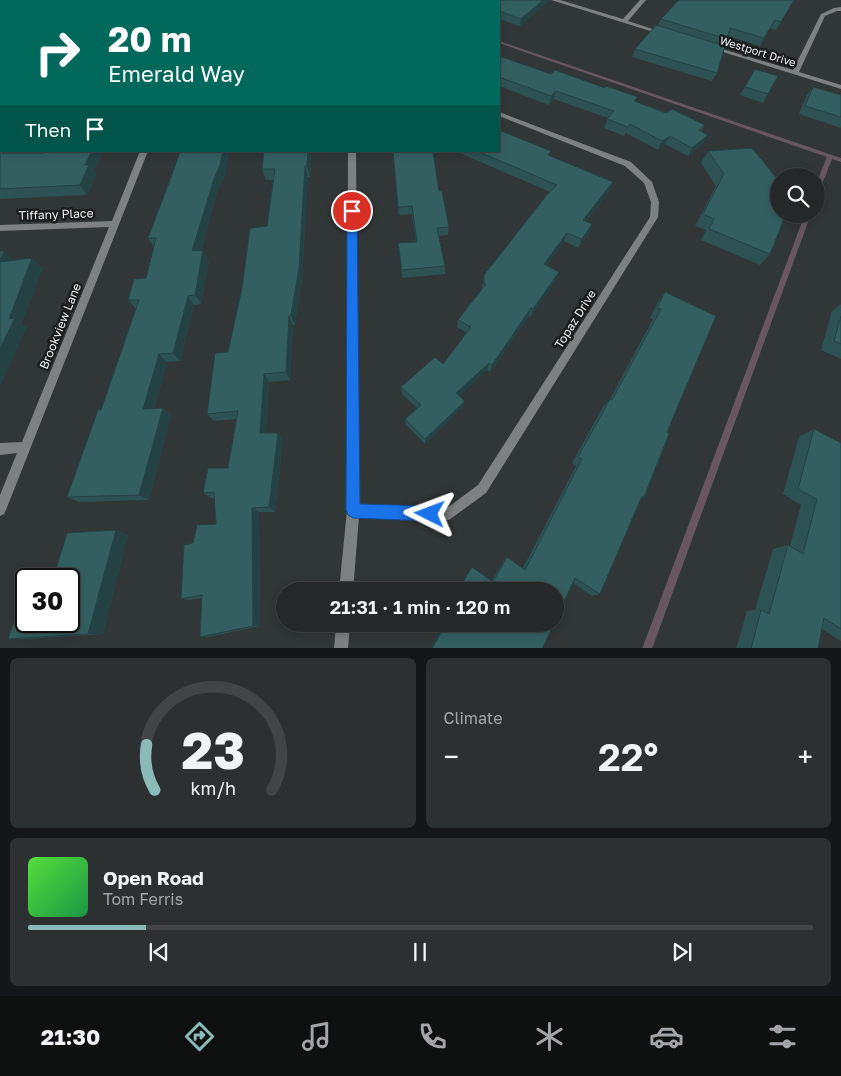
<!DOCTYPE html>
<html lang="en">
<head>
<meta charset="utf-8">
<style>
  :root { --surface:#252829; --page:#2d3031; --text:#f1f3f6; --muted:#a3a6a8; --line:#424446; --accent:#8bbbb9 }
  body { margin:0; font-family:"Golos Text",sans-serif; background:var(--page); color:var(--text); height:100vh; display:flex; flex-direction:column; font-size:19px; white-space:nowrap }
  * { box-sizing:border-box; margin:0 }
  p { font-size:16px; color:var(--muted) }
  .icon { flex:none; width:28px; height:28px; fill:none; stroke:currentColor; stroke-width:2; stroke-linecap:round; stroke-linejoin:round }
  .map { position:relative; height:648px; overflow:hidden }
  .drawer { display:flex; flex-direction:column; gap:10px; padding:10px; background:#141617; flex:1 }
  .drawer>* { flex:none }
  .guide { position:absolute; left:0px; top:0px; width:500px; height:152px; box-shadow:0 2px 8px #0003,0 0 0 1px var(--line); background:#00695c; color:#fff; overflow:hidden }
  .controls { position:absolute; left:770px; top:168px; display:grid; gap:10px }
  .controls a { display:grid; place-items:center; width:55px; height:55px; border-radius:50%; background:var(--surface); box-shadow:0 2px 8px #0003,0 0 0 1px var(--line); font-size:25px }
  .speed { position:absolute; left:15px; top:568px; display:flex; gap:10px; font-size:25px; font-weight:700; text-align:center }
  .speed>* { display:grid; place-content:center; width:65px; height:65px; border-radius:50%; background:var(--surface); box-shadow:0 2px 8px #0003,0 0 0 1px var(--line); line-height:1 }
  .speed .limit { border:2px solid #111; border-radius:8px; background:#fff; color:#111 }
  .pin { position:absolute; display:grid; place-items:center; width:42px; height:42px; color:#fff; margin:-21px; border:2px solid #fff; border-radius:50%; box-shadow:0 1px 5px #0007 }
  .me { position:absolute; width:55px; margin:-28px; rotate:273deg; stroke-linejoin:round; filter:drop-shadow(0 0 4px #0008) }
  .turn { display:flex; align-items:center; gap:18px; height:105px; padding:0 25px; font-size:22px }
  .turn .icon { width:65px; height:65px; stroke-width:2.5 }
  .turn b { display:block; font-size:35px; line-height:42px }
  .then { display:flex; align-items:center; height:48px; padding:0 25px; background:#0003; gap:10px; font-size:19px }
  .big { font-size:38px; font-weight:600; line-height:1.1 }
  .drawer .widget { flex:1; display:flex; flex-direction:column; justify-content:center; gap:8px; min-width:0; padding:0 18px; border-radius:8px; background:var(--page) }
  .drawer .dial { align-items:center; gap:0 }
  .dial svg { height:130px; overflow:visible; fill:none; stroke:var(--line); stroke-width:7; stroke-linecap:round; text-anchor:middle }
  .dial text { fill:var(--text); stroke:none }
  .song { display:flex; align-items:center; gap:15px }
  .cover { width:60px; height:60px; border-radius:8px; background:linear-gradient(135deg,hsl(110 70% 55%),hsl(140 70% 35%)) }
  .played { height:5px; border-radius:2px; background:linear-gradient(90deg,var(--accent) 15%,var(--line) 15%) }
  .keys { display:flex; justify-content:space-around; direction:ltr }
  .heat { display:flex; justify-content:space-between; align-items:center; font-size:28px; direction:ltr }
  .drawer .tiles { flex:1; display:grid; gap:10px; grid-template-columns:1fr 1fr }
  .widget:last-child { grid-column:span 2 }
  .trip { position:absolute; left:276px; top:582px; width:288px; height:50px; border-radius:25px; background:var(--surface); box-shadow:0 2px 8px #0003,0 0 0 1px var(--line); font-weight:600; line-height:50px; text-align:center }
  .menu { display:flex; height:80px; justify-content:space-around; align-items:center; background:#0f1010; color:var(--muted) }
  .menu .icon { width:35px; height:35px }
  .menu .current { color:var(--accent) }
  .menu b { font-size:22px; color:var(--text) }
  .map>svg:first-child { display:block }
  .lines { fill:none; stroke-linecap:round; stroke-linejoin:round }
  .stream { fill:#685761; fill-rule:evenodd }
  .street { fill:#7e8181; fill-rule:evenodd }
  .wall { fill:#2d5253 }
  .shaded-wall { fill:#244244 }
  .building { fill:#345f61; stroke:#244244 }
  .route { fill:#1a73e8; stroke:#114b97 }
  .labels { text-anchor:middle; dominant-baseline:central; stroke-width:5; stroke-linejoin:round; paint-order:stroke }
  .far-street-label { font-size:11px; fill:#ecf0f0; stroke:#1b1d1d }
  .street-label { font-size:12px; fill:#ecf0f0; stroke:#1b1d1d }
</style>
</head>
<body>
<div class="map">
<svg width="841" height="649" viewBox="0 0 841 649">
  <rect width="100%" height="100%" fill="#313637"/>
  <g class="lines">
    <path class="stream" d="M374 0H380L381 1H376Z
      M499 41 832 155 841 158V162L832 159 819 192 816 194V184L827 157 499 43Z
      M805 214H811L652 649H642Z"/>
    <path class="street" d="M199 0H205V1H199Z
      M551 0H560L623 19 640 0H646L628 21 668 34 663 35Z
      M841 7V11H837L825 16 799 72 841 85V89L707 47 712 46 793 70 821 14 834 8Z
      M499 112 631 162 652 182 659 202 658 217 486 493 449 520 359 517 353 591H339L347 510 348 151H356L359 504 447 508 478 485 650 217 651 202 644 183 625 166 499 116Z
      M140 151H148L6 510 4 514 0 516V495L17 453 0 455V443L22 442 109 227 0 231V225L112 221Z
      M336 624H350L348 649H334Z"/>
  </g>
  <path class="wall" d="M103 0H173V1H106Z
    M269 0H342L355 1H272Z
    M454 0H550L520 26 499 19V1H458Z
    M794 0 776 30 770 28 760 46 728 36 723 46 717 73 712 81 632 57 635 49 658 26 661 19Z
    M499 56 551 74 705 125 701 132 708 135 703 144 688 156 665 144 658 150 626 133 624 136 604 128 608 118 554 99 549 105 499 86Z
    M755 69 768 94 763 103 740 95Z
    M813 87 841 95V128L799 114 807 95Z
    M752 148 770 254 760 265 701 240 706 230 695 226 716 186 701 163 708 151Z
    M45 151H103L94 171 96 175 87 195 0 199V153H44Z
    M311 151 310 177H308L302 278 295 325H293L290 380 269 382 266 433 283 439 275 512H259L260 626 209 637H200L202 598 190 600 181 599 193 543 216 524 214 498H211L203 493 228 468 236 419 214 421 207 414 228 352 242 288 267 226 273 180H266L262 169Z
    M393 151 439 191 449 227 448 235 439 236 445 266V274L402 278 398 243 416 242 412 214 399 215Z
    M455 151H499L550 156 609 191 586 221 589 233 578 248 564 241 547 265 559 272 556 280 530 317 529 316 490 372 487 370 459 396 463 407 425 444 406 425 405 419 417 408 402 394 401 387 443 364 467 333 457 327 458 320 482 289 484 275 550 192Z
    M225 176 218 189 201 251 203 250 209 260 201 304 194 305 180 361 167 362 154 409 163 408 171 415 149 500 79 502 67 497 101 410 136 309 128 300 146 278 154 247 148 238Z
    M665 292 667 432 644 497 641 499 600 594 592 596 573 583 555 591H458L472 567 492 581 504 560 507 557 523 568 576 466 572 463 603 407 610 399 653 319 650 318 658 302Z
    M841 304V359L821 350 832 311Z
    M814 429 841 443V641L822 629 818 649H736L747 611 755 610 773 549 788 545 790 546 801 505 783 494 799 437Z
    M128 534 103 634 27 639H8L26 621Z
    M445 624H554L542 649H431Z"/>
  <path class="shaded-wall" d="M43 0H50V1H42Z
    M543 0H550L520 26 521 19Z
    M0 38H1V49H0Z
    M556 91 554 99 549 105 551 96Z
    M708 135 703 144 688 156 692 148Z
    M670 136 665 144 658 150 662 141Z
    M92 151H103L94 171 96 175 87 195 80 185 85 165Z
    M223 151H230L225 176 218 189 198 261 192 251 214 179Z
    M308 151H311L310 177 307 166Z
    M305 166 308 177 302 278 295 325 291 315Z
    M613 182 609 191 580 229 583 220Z
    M592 224 589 233 578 248 582 239Z
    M567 233 564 241 541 273 544 264Z
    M203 250 209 260 201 304 195 295Z
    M4 251 15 261 0 263V260Z
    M32 258 43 268 22 324 27 327 0 387V349L9 319Z
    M559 272 556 280 530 317 533 309Z
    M188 296 194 305 180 361 173 353Z
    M531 308 529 316 490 372 492 365Z
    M289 316 293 325 290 380 286 372Z
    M159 354 167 362 152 416 143 409Z
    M489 363 487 370 455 400 456 393Z
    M264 374 269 382 265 440 260 433Z
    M465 401 463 407 425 444V439Z
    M163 408 171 415 149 500 139 495Z
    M278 433 283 439 275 512 269 507Z
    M252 508 259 512 260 626H253Z
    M116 530 128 534 103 634H88Z"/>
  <path class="building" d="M120 0H168L167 1H122Z
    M290 0H342L344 1 346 0H351L355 1H293Z
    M477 0H543L521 19 499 11V1H481Z
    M679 0H794L781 22 775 20 764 38 730 28 727 39 661 19Z
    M0 18H1V38H0Z
    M656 25 725 46 717 73 635 49Z
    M499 56 551 74 555 70 605 88 606 86 638 97 634 101 666 113 672 109 705 125 699 130 708 135 692 148 670 136 662 141 630 124 628 127 607 119 614 111 556 91 551 96 499 77Z
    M755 69 778 76 768 94 745 87Z
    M813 87 841 95V117L805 106Z
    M499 130 551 151 548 155 613 182 583 220 592 224 582 239 567 233 544 264 559 272 533 309 531 308 492 365 489 363 456 393 465 401 425 439 405 419 421 405 401 387 435 357 443 364 471 327 458 320 486 284 484 283V275L546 196 557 185 477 151H499Z
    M752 148 779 181V214H786L770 254 709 229 714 219 703 214 724 174 708 151Z
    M45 151H92L85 165H89L80 185 0 189V153H44Z
    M180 151H223L220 165 214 179 192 251 203 250 195 295 188 296 173 353 159 354 143 409 163 408 139 495 67 497 98 410H101L139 300H128L134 279 146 278 156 238H148L174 169Z
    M264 151H308L307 166H305L299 268 291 315 289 316 286 372 264 374 260 433H278L269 507 252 508 253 626 200 637 202 595 181 599 184 545 193 543 197 525 216 524 214 492 203 493 208 468H228L238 411 207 414 215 353 228 352 242 288 250 228 267 226 275 169H262Z
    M393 151H433L439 191H442L449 227 437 228 445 266 402 270 398 243 417 242 412 206 398 207Z
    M0 251H4L0 260Z
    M32 258 9 319 15 318 0 349V262Z
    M665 292 716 316 667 432 669 434 644 497 642 496 600 594 575 578 555 621V591H458L472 567 493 582 507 557 525 570 582 459 578 457 610 399 612 400 661 309 657 308Z
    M841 316V344L834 341Z
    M814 429 841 443V629L824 618 818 649H751L761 610 769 614 788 545 803 554 817 499 798 489Z
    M116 530 88 634 8 639 26 586V621H69V579H53L67 533Z
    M446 624H554L542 649H432Z"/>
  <path class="route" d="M352 208 357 211 360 504 430 506 435 509 437 514 435 519 430 521 353 518 348 515 346 510 347 211Z"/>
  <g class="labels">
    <g class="far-street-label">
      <text transform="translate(758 51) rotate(17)">Westport Drive</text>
    </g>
    <g class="street-label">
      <text transform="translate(56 214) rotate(-2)">Tiffany Place</text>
      <text transform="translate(575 319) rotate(-58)">Topaz Drive</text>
      <text transform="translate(60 326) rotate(-68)">Brookview Lane</text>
    </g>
  </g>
</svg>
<div class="controls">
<a><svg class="icon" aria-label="search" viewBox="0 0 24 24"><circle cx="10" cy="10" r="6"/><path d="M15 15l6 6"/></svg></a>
</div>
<div class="speed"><div class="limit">30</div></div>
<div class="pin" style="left:352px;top:211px;background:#d93025"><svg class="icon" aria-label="arrive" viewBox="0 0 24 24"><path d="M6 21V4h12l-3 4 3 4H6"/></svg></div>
<svg class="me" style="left:430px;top:514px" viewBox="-20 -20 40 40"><path d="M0-17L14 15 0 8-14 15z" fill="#1a73e8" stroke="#fff" stroke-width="4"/></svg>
<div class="trip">21:31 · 1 min · 120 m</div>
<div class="guide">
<div class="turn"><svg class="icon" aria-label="right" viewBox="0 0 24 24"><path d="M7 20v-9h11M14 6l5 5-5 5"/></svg><div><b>20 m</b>Emerald Way</div></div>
<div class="then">Then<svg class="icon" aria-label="arrive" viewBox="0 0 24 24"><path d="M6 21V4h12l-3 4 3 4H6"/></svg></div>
</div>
</div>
<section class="drawer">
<div class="tiles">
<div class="widget dial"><svg viewBox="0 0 100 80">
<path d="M14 69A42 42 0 1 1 86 69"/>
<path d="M14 69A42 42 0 0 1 9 41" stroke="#8bbbb9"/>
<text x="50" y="56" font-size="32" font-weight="700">23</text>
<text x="50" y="72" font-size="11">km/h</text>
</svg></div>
<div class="widget"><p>Climate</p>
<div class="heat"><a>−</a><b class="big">22°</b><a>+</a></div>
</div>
<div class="widget">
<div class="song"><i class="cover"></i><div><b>Open Road</b><p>Tom Ferris</p></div></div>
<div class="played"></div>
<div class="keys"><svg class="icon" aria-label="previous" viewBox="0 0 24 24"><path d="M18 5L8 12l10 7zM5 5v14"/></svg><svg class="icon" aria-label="pause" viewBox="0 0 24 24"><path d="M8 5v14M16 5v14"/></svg><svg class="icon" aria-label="next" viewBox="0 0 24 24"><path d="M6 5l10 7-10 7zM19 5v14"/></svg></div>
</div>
</div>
</section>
<nav class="menu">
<b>21:30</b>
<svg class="icon current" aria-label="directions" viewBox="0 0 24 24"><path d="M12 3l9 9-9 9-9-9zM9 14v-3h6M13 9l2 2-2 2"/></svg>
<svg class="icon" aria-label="music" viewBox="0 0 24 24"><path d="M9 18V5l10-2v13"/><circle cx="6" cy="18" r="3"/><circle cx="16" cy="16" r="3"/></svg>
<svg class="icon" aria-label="phone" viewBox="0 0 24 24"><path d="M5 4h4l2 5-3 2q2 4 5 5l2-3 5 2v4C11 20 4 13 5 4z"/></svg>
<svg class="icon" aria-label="climate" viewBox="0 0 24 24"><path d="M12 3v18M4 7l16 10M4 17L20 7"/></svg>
<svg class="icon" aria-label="car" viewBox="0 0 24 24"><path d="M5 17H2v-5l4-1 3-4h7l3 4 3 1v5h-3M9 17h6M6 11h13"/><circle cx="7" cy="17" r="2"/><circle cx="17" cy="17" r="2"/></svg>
<svg class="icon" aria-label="filters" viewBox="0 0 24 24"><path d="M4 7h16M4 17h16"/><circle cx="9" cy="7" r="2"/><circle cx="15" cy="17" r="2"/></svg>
</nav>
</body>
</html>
